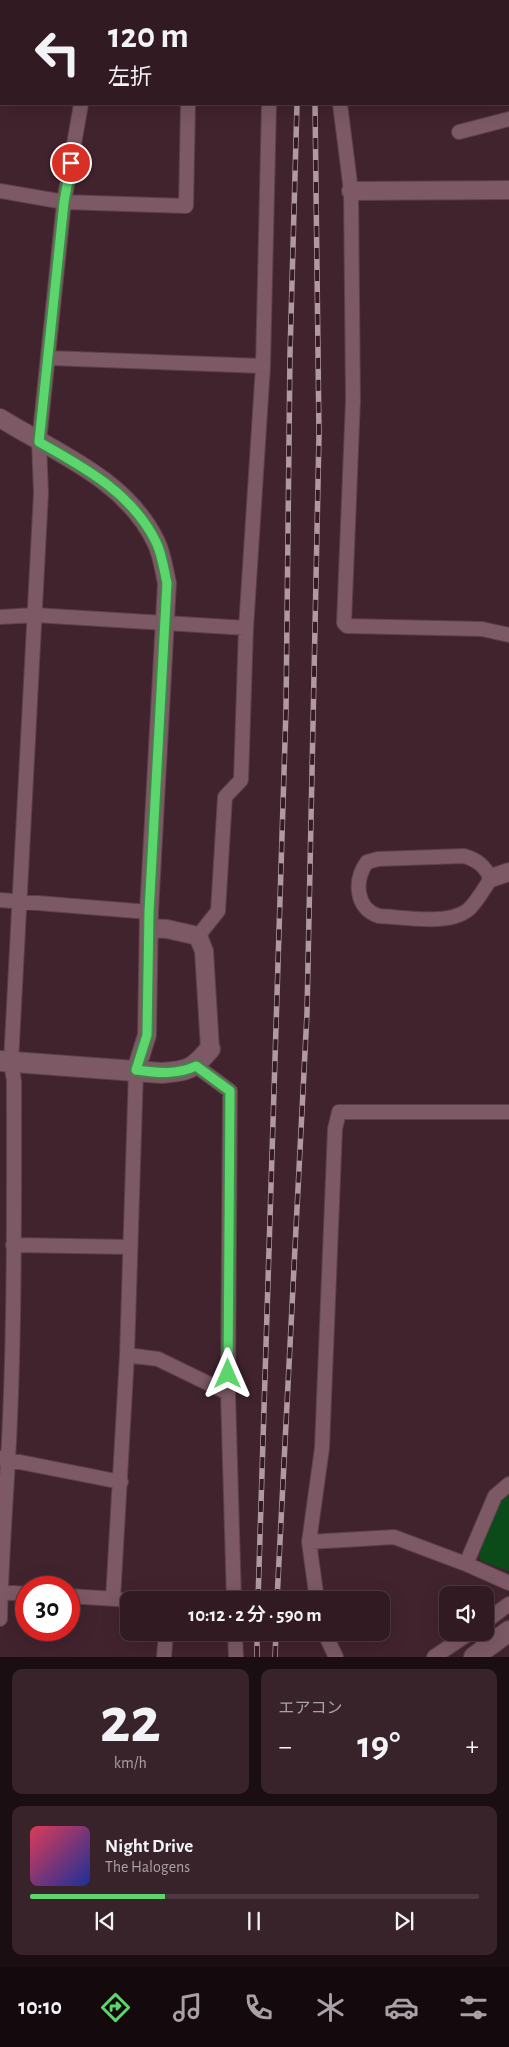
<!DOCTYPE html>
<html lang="ja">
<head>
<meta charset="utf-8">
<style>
  :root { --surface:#311a22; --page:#39232a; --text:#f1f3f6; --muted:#a8a1a5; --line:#4c3840; --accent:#5cd56d }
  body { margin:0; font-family:"Alegreya Sans","Noto Sans JP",sans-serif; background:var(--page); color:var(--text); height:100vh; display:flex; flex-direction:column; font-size:19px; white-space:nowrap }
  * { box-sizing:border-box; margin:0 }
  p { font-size:16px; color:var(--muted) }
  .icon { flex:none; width:28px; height:28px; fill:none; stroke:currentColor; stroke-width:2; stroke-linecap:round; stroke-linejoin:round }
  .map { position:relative; height:1657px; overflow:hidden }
  .side { display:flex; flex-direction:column; gap:12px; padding:12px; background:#1b0e13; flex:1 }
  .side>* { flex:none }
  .banner { position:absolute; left:0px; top:0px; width:510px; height:105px; box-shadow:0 5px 20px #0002,0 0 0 1px var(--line); background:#311a22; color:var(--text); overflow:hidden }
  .tools { position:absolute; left:439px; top:1586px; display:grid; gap:10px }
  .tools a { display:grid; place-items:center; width:55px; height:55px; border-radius:10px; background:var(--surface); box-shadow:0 5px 20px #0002,0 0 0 1px var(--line); font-size:25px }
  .speed { position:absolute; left:15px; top:1576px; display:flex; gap:10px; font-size:25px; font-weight:700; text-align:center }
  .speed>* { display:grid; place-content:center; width:65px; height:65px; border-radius:50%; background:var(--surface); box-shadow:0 5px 20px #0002,0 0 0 1px var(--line); line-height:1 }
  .speed .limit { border:8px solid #d22; background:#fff; color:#111 }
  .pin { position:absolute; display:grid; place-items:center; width:42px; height:42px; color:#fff; margin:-21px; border:2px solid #fff; border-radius:50%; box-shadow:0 1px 5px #0007 }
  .me { position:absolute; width:55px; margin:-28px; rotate:0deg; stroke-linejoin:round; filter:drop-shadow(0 0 4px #0008) }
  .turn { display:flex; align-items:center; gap:18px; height:105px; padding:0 25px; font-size:22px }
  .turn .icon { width:65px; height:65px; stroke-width:2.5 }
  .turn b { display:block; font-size:35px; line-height:42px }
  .big { font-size:38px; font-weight:600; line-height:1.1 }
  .side .widget { flex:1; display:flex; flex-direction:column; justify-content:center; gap:8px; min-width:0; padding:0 18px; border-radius:10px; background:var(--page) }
  .side .dial { align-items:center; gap:0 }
  .dial b { font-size:65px; line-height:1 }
  .song { display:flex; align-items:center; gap:15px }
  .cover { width:60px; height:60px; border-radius:8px; background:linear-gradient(135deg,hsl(350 70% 55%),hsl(230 70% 35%)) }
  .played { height:5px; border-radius:2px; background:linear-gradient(90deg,var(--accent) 30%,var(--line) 30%) }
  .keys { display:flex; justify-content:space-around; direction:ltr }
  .heat { display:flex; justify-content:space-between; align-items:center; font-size:28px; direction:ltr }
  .side .tiles { flex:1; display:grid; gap:12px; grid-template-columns:1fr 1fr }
  .widget:last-child { grid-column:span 2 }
  .trip { position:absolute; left:120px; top:1591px; width:270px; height:50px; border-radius:10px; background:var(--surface); box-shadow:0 5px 20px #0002,0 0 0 1px var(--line); font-weight:600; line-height:50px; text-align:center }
  .tabs { display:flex; height:80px; justify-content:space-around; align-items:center; background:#140a0e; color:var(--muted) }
  .tabs .icon { width:35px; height:35px }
  .tabs .selected { color:var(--accent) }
  .tabs b { font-size:22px; color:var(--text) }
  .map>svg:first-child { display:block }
  .green { fill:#0b4a19 }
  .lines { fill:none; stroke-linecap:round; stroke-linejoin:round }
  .minor-casing { stroke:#5b414a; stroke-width:16 }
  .tertiary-casing { stroke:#5b414a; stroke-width:20 }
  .secondary-casing { stroke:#5b414a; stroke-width:22 }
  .minor { stroke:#7c5964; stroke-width:14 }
  .tertiary { stroke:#7c5964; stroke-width:18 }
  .secondary { stroke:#7c5964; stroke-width:20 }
  .rail-casing { stroke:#b09aa1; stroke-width:5.5 }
  .rail { stroke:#361923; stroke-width:4; stroke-dasharray:11; stroke-linecap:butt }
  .route-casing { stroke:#3c8a47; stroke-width:12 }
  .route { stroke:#5cd56d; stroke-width:9 }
</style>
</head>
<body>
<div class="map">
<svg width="509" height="1657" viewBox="0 0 509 1657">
  <rect width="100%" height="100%" fill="#41232d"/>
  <path class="green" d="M509 1493V1571L481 1561 478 1552 497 1501Z"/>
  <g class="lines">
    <defs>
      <path id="minor" d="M99 1V0
        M288 1 291 0
        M339 1V0
        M340 104 351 191 353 400 344 623 347 626 482 629 509 635
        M459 132 509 119
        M0 191 64 202 186 206 188 104
        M49 358 263 366
        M0 617 35 615 246 628
        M464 856C478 860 484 866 491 878 485 888 478 899 471 907 453 927 404 917 379 916 355 909 354 880 367 862L378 859Z
        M0 900 149 912
        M198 936 218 911 225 797 241 780 246 628 263 366 269 104
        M196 1066 230 1091 228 1393 234 1600
        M13 1245 129 1247
        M127 1355 158 1359 228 1393
        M0 1458 121 1482
        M309 1542 394 1537 466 1564 509 1583
        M466 1564 495 1496 509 1484
        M1 1592 26 1594
        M69 1596 132 1600
        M113 1599 127 1355 136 1070
        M317 1600 309 1542 322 1448 335 1129 339 1112H509
        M0 1619C1 1566 5 1513 8 1460 15 1334 14 1207 14 1081L11 1062 41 493 39 442 64 202 81 104
        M485 1622 509 1604
        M235 1632 236 1657
        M324 1632 336 1657
        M164 1657 166 1632
        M434 1657 471 1632"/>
      <path id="tertiary" d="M351 191 509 190
        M0 418C56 453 126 479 156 542 162 554 164 570 167 583L149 912 147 1035 136 1070
        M491 878 509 872
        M149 928 167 929 198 936 204 951 210 1049"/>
      <path id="secondary" d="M0 1061 162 1073C189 1071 193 1069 210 1049
        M474 1657 509 1631"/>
    </defs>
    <use href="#minor" class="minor-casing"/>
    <use href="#tertiary" class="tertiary-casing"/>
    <use href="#secondary" class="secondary-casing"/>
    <use href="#minor" class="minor"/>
    <use href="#tertiary" class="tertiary"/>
    <use href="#secondary" class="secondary"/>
    <defs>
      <path id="rail" d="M315 0V1
        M301 1V0
        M258 1600 286 709 290 354 297 104
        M277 1600 307 1013 319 435 315 104
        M257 1657V1632
        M275 1657 276 1632"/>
    </defs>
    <use href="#rail" class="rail-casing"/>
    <use href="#rail" class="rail"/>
  </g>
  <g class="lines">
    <defs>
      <path id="route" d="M71 163 64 202 39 442C85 468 132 493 156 542 162 554 164 570 167 583L149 912 147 1035 136 1070C157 1073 177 1075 196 1066L230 1091 228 1374"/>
    </defs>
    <use href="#route" class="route-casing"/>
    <use href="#route" class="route"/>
  </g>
</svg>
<div class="tools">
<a><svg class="icon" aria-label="sound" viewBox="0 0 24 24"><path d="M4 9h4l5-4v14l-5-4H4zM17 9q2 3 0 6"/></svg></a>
</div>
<div class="speed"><div class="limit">30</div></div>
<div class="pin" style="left:71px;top:163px;background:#d93025"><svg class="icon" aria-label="arrive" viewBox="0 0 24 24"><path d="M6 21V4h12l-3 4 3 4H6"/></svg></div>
<svg class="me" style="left:228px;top:1374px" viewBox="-20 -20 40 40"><path d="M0-17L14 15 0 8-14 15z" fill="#5cd56d" stroke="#fff" stroke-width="4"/></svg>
<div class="trip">10:12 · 2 分 · 590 m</div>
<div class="banner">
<div class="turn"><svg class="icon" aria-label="left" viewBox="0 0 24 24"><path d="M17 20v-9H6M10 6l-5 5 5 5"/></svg><div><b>120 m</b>左折</div></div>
</div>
</div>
<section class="side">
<div class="tiles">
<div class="widget dial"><b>22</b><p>km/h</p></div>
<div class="widget"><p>エアコン</p>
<div class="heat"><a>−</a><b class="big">19°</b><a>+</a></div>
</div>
<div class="widget">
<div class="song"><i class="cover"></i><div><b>Night Drive</b><p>The Halogens</p></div></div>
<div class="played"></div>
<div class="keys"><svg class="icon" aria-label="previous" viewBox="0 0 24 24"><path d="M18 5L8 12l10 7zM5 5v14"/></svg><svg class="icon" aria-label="pause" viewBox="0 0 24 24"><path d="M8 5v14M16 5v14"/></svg><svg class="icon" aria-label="next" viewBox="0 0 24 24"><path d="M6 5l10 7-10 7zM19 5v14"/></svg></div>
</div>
</div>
</section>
<nav class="tabs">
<b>10:10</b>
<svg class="icon selected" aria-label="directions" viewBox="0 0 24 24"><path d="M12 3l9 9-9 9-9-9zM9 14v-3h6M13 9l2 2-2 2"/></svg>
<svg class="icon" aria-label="music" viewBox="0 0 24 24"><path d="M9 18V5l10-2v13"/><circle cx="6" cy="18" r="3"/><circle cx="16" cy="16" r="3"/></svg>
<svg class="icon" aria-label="phone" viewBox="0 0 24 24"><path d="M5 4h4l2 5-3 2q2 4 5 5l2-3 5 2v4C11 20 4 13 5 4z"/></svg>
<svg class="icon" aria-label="climate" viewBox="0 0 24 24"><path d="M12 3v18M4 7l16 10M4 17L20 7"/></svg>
<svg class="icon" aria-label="car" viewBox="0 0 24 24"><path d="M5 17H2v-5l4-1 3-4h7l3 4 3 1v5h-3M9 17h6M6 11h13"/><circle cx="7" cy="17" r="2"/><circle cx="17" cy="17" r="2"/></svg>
<svg class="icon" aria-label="filters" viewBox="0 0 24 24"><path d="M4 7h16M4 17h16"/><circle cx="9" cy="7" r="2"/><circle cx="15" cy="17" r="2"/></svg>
</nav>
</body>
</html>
